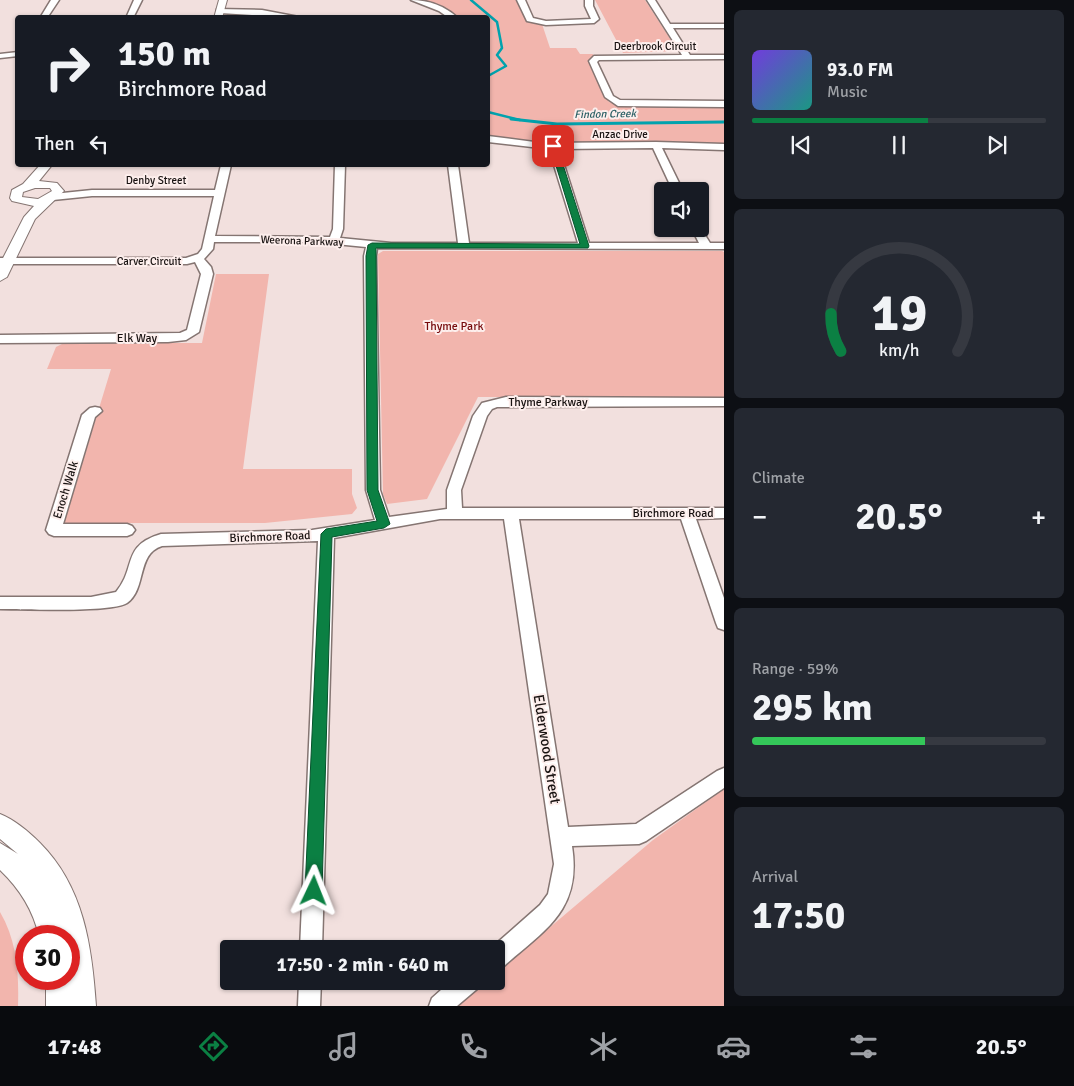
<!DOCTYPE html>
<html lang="en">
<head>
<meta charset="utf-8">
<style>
  :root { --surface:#171b24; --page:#242831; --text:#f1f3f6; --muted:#9ea1a6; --line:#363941; --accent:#0b8043 }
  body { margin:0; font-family:Signika,sans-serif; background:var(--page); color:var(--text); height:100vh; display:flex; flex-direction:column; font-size:19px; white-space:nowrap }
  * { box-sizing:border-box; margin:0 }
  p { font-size:16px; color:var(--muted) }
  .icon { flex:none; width:28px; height:28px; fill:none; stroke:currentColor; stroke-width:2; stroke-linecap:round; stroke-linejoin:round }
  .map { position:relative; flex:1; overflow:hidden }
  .sheet { display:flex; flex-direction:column; gap:10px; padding:10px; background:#0d0f14; width:350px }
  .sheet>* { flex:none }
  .banner { position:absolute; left:15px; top:15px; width:475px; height:152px; border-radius:5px; box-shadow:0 1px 4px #0004; background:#171b24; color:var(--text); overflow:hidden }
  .buttons { position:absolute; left:654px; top:182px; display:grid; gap:10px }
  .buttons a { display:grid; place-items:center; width:55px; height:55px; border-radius:5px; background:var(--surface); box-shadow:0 1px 4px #0004; font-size:25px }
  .speed { position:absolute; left:15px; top:925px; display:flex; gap:10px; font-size:25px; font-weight:700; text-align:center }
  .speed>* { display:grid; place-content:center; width:65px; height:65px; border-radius:50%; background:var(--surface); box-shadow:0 1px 4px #0004; line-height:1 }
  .speed .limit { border:8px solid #d22; background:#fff; color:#111 }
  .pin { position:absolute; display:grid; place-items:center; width:42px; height:42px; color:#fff; margin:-21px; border-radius:10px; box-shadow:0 2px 8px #0006 }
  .me { position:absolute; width:55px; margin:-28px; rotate:2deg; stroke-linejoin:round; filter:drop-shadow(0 0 4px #0008) }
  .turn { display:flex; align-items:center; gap:18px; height:105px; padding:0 20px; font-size:22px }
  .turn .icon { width:65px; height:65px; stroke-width:2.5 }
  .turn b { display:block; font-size:35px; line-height:42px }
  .then { display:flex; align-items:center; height:48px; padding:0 20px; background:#0003; gap:10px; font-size:19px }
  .big { font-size:38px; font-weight:700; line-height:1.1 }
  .sheet .widget { flex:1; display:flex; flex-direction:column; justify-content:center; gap:8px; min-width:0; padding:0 18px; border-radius:8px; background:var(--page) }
  .sheet .dial { align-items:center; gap:0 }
  .dial svg { height:130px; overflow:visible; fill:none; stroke:var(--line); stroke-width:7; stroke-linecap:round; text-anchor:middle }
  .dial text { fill:var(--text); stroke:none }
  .song { display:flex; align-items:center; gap:15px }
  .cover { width:60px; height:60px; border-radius:8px; background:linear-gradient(135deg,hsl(260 70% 55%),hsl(170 70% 35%)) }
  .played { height:5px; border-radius:2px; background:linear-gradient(90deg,var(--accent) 60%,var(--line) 60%) }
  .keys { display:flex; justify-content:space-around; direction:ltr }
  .heat { display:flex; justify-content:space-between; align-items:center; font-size:28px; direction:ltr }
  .charge { height:8px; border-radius:4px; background:linear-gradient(90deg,#34c759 59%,var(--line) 0) }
  .trip { position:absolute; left:220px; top:940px; width:285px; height:50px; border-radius:5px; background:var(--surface); box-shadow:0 1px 4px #0004; font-weight:700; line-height:50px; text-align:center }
  .tab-bar { display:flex; height:80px; justify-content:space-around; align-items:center; background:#090b0e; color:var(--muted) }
  .tab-bar .icon { width:35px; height:35px }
  .tab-bar .on { color:var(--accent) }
  .tab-bar b { font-size:22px; color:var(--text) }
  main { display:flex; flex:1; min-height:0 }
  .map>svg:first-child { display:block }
  .green { fill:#f2b5ad }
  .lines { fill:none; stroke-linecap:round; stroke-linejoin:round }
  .stream-far1 { stroke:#01a2ad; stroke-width:2.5 }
  .stream { stroke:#01a2ad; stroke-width:3 }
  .minor-casing { stroke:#857572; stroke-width:3 }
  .tertiary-casing { stroke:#857572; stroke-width:2 }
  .minor { fill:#fff; fill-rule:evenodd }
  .tertiary { fill:#fff; fill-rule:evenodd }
  .route { fill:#0b8043; stroke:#07532c }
  .labels { text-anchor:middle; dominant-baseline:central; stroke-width:4; stroke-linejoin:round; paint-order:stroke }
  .far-street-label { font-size:11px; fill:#181211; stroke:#fdeeec }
  .far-water-label { font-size:11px; font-style:italic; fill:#2a5f64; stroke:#fdeeec }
  .park-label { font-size:12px; fill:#770b0d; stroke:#fdeeec }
  .street-label { font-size:12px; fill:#181211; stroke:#fdeeec }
  .near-street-label { font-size:15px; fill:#181211; stroke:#fdeeec }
</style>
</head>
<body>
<main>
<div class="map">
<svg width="724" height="1006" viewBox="0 0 724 1006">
  <rect width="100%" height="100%" fill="#f2e0de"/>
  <path class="green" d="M421 0H518L527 20 542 24 550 48H576L580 54H593L594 57 589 60V63L609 102 627 106H724V145C646 145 564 151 488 137V18L458 17 445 8Z
    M595 0H645L678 51 623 53Z
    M383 251H722L724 252V397H478L427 499 387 504 383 494 378 254Z
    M216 274H269L243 469H352V494L357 508 352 514 265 523H64L111 369H47L56 347 64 343H202Z
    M724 789V1006H458L487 981H496V973L653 840Z
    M0 912C17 941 19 973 18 1006H0Z"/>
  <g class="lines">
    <path class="stream-far1" d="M471 0 497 22 502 48 497 55 506 66 488 76
      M488 112 520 120"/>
    <path class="stream" d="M511 119 557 124 724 122"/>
    <defs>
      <path id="minor" d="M51 0H59L47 18H40Z
        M134 0H142L133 18H126Z
        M411 0C429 0 445 6 458 18H449L439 11Z
        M517 0H525L533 18 546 21 591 19 585 6V0H593V6L599 19 594 23 546 25 527 21Z
        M647 0H655L670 24H724V28H673L690 55H724V59L599 60 597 62 613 96 620 100 724 101V107L618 106 605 97 589 61 594 56 682 55Z
        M217 9 262 10 304 18 220 13H217Z
        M18 52V56L0 58V54Z
        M488 136 542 143 656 142 724 144V150L662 148 683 191H673L653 148 559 149 589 243H699L692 229H700V227L710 243H724V249L377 248 376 256 380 490 389 517 447 509V490L473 416 482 403 506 397 724 398V406L497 407 492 409 487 416 461 490 462 508H724V518L696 519 724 598V630L718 628 716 623 681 519H519L568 827 636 824 717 771 724 768V788L646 841 639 844 572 846C582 910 546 929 504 966L496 969V949H490L540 905 548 894 554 864 504 519H440L334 538 322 949H300L318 541 162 546C136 554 147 589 127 603 111 613 23 609 0 609V597H91L116 592C137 567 121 546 161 534L312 530 375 520 366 490 364 256 366 247 315 242H214L213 249 204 259 211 267 213 274 199 332 186 340 168 342 0 343V335L180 333 187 330 201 274 195 262 187 264H0V258H186L198 254 202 249 214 196H92L53 200 48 197 53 194 92 190H215L221 165H231L215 236 330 237 333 229 335 165H345L343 229 340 238 391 243H458L448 165H458L469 243H578L549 149 488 142Z
        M95 407 100 408 102 411 95 417 63 524H127L132 526 135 530 132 534 127 536H54L49 534 46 530 82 415 90 408Z
        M299 981H321L320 1006H298Z
        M451 981H480L477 989 457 1006H429L432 998Z"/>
      <path id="tertiary" d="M219 0H227L222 18H214Z
        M40 165H52L39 181 57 183 64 191 35 219 7 277 0 281V264L24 217 34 206 12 201 10 198 12 190 23 184ZM35 188H50L52 191 38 199 22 197 23 192Z
        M0 814C15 820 29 832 40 843 84 887 92 947 96 1006H46V979H69V936H39C33 910 20 889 0 870V843L18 854 0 839Z"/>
    </defs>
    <use href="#minor" class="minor-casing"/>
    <use href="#tertiary" class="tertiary-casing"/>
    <use href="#minor" class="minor"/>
    <use href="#tertiary" class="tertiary"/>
  </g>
  <path class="route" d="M553 144 557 146 589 246 588 248H376L378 490 390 524 384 528 332 537 322 891 319 897 314 899 308 897 305 891 321 534 326 529 377 521 367 490 366 256 368 245 372 243 580 244 550 146Z"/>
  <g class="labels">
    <g class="far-street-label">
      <text x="655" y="46">Deerbrook Circuit</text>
      <text x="620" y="134">Anzac Drive</text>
      <text x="156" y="180">Denby Street</text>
      <text transform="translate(302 241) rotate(2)">Weerona Parkway</text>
      <text x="149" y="261">Carver Circuit</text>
    </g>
    <g class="far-water-label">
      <text transform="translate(605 114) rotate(-1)">Findon Creek</text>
    </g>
    <g class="park-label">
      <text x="454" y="326">Thyme Park</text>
    </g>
    <g class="street-label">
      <text x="137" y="338">Elk Way</text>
      <text x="548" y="402">Thyme Parkway</text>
      <text transform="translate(66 490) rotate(-73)">Enoch Walk</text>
      <text x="673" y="513">Birchmore Road</text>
      <text transform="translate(270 537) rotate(-2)">Birchmore Road</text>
    </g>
    <g class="near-street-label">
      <text transform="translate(547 749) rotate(81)">Elderwood Street</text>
    </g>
  </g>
</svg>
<div class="buttons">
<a><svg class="icon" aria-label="sound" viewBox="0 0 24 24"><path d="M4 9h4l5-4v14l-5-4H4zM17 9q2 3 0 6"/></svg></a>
</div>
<div class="speed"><div class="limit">30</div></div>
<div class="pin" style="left:553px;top:146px;background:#d93025"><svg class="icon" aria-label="arrive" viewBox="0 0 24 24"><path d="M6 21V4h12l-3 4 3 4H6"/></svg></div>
<svg class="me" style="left:314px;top:891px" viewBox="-20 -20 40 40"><path d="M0-17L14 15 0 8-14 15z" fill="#0b8043" stroke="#fff" stroke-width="4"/></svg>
<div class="trip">17:50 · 2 min · 640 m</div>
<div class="banner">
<div class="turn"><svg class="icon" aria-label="right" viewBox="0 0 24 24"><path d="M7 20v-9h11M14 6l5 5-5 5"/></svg><div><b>150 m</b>Birchmore Road</div></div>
<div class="then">Then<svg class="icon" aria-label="left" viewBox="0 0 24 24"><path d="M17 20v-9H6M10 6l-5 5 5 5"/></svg></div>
</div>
</div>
<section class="sheet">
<div class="widget">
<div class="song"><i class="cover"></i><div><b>93.0 FM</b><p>Music</p></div></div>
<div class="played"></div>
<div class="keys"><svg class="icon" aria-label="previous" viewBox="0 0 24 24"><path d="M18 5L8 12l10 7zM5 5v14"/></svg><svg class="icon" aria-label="pause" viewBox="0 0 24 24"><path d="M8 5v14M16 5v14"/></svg><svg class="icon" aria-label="next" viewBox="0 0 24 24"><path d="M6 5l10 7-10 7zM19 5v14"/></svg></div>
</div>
<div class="widget dial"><svg viewBox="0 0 100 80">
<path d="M14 69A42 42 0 1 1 86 69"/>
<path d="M14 69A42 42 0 0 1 8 46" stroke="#0b8043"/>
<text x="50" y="56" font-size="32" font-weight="700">19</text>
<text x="50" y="72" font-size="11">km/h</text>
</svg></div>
<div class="widget"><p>Climate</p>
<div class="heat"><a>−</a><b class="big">20.5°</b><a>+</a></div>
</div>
<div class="widget"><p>Range · 59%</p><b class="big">295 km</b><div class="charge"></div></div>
<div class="widget"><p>Arrival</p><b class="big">17:50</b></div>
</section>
</main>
<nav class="tab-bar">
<b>17:48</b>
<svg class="icon on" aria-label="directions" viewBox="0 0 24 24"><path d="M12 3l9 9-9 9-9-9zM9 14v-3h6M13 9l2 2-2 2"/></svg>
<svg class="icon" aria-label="music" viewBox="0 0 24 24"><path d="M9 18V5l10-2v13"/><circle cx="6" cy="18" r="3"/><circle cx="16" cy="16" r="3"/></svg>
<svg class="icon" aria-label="phone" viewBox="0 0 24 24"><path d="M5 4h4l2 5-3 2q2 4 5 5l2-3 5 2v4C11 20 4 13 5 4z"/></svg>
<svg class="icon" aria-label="climate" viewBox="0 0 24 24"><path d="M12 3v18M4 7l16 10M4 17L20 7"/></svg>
<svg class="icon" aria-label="car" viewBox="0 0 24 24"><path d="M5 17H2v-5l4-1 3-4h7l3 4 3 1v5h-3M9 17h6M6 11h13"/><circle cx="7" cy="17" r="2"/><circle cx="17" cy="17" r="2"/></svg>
<svg class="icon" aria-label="filters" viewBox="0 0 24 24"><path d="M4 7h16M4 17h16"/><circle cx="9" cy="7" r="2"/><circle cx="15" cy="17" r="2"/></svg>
<b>20.5°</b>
</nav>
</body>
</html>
